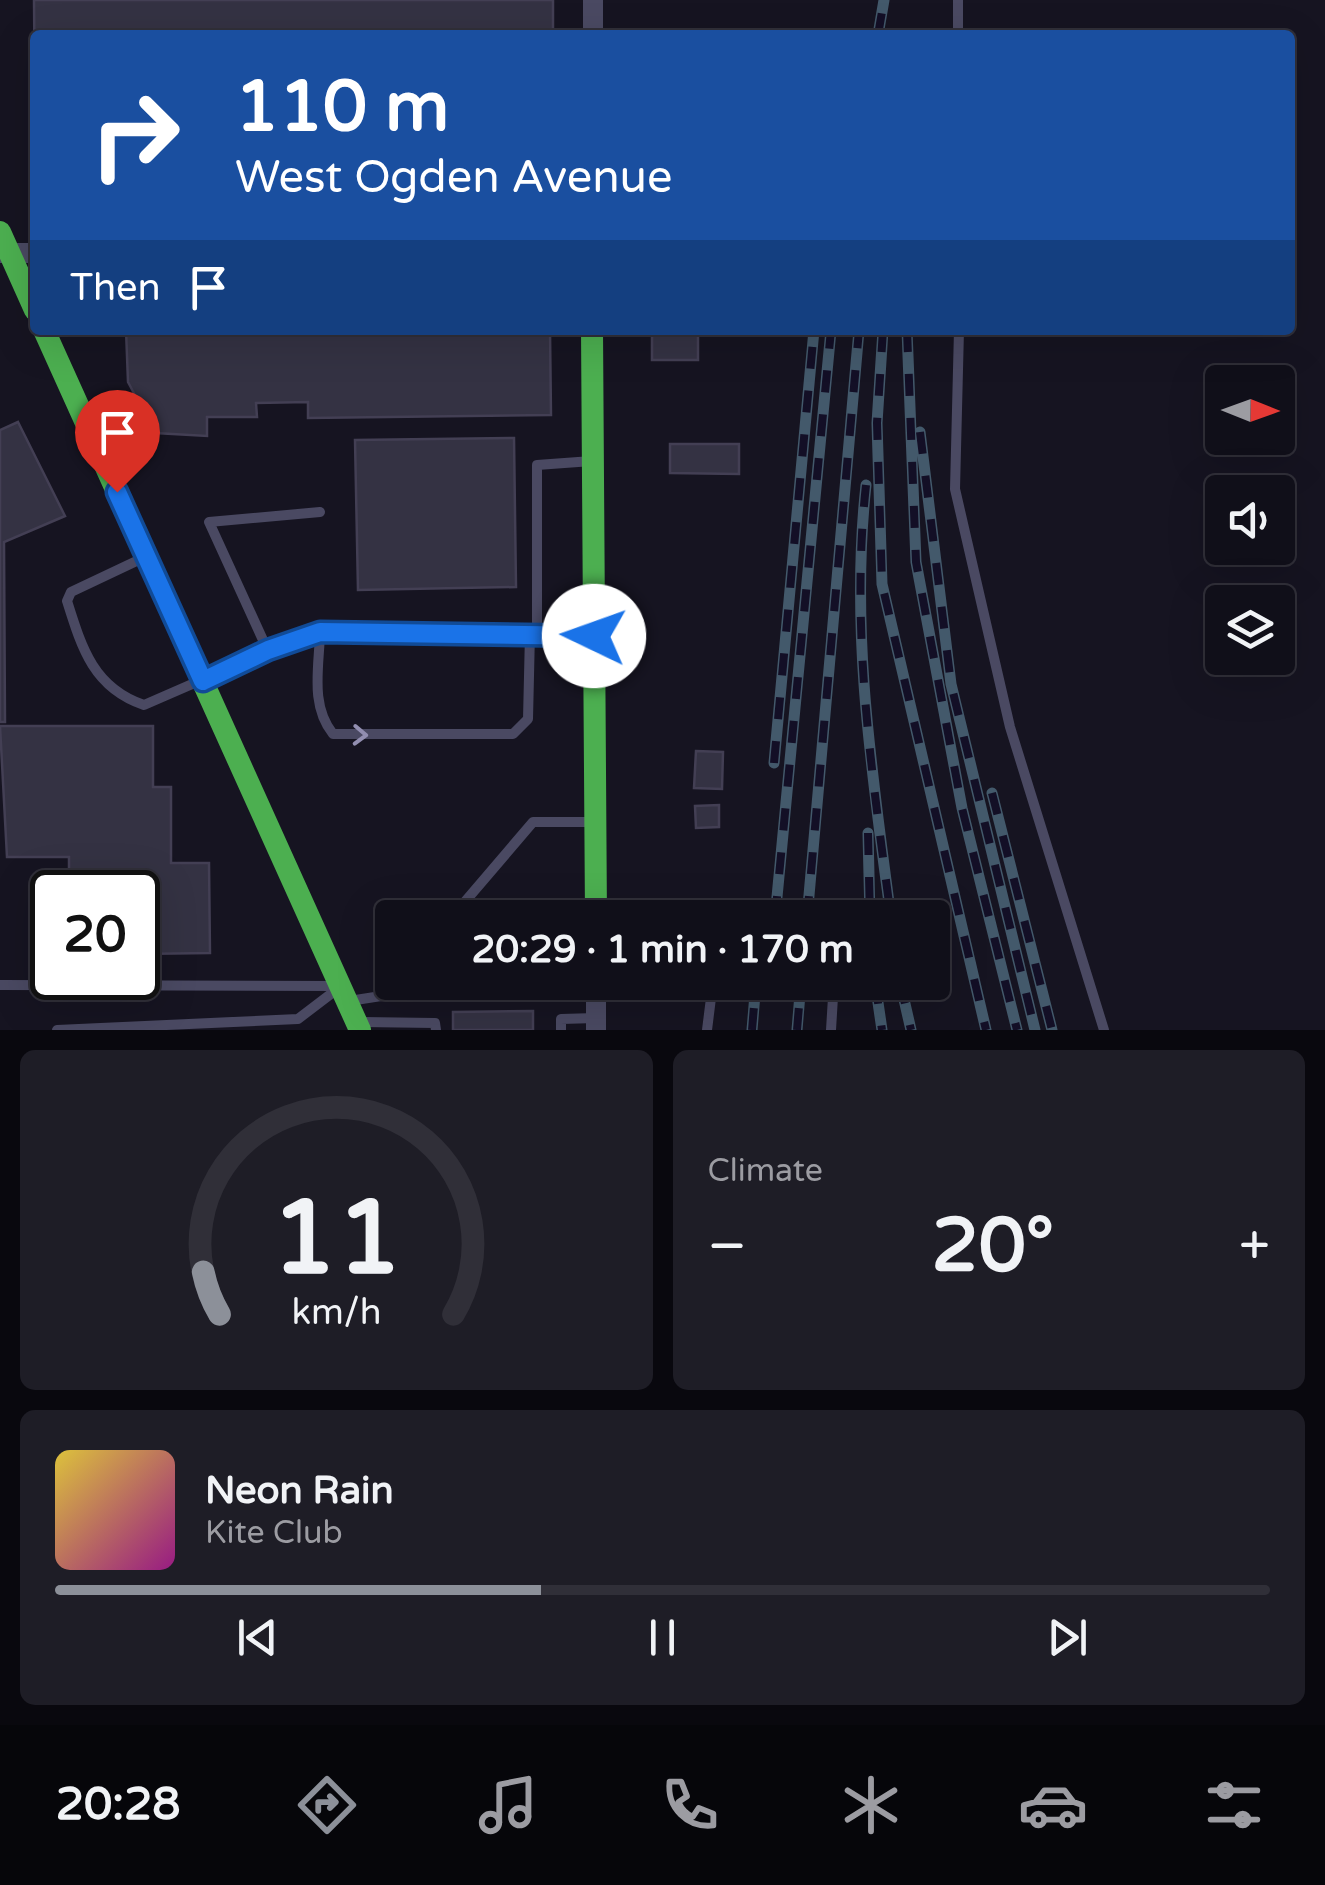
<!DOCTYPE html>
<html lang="en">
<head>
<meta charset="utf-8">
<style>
  :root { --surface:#100f19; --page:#1e1d26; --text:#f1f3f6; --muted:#9c9ca2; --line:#302f38; --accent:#8c9099 }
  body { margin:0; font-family:"Varela Round",sans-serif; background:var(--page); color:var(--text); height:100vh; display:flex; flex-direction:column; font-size:38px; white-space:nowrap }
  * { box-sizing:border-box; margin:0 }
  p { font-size:32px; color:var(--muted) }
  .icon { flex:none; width:55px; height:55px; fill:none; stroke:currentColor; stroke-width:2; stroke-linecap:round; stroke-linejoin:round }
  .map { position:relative; height:1030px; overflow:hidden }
  .sheet { display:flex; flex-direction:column; gap:20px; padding:20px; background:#09080e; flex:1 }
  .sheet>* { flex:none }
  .guide { position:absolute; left:30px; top:30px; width:1265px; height:305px; border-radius:10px; box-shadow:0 10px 40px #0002,0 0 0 2px var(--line); background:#1a4fa0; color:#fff; overflow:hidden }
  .needle { width:65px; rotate:91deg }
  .controls { position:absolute; left:1205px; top:365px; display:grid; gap:20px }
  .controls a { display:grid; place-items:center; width:90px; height:90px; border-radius:10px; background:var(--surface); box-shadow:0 10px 40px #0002,0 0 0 2px var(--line); font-size:50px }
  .speed { position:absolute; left:30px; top:870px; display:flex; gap:20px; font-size:50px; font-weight:700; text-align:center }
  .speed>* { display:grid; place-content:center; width:130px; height:130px; border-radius:50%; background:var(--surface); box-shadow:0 10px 40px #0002,0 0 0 2px var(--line); line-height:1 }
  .speed .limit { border:5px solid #111; border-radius:15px; background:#fff; color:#111 }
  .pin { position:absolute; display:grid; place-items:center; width:85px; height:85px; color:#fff; margin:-102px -42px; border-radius:50% 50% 50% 0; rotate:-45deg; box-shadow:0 0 10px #0007 }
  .pin .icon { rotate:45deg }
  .me { position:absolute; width:110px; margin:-55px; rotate:273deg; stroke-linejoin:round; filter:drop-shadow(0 0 8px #0008) }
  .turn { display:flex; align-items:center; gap:35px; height:210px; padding:0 40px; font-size:45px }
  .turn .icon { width:130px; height:130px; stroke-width:2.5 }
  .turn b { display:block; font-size:70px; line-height:85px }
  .then { display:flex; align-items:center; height:95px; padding:0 40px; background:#0003; gap:20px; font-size:38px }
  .big { font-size:75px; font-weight:800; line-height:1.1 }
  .sheet .widget { flex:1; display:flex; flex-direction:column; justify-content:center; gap:15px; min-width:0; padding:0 35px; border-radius:15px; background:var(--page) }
  .sheet .dial { align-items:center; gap:0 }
  .dial svg { height:260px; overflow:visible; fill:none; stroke:var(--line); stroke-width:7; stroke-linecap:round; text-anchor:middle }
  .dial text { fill:var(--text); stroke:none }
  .song { display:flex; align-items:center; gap:30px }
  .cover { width:120px; height:120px; border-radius:15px; background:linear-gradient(135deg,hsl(50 70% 55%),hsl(310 70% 35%)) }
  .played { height:10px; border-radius:5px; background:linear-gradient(90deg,var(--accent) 40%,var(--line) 40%) }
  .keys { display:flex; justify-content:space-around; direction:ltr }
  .heat { display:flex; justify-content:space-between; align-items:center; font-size:55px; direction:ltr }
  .sheet .tiles { flex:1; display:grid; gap:20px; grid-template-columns:1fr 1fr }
  .widget:last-child { grid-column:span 2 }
  .trip { position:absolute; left:375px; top:900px; width:575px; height:100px; border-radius:10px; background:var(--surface); box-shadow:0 10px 40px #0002,0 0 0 2px var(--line); font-weight:800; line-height:100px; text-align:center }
  .tab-bar { display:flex; height:160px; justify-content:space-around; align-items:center; background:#06060a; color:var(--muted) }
  .tab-bar .icon { width:70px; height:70px }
  .tab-bar .active { color:var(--accent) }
  .tab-bar b { font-size:45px; color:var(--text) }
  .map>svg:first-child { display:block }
  .building { fill:#343243; stroke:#433f54; stroke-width:2.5 }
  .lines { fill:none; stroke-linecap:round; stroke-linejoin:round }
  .lane { stroke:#4a4962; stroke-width:10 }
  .street { stroke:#4a4962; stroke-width:20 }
  .fast { stroke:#4caf50; stroke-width:22 }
  .rail-casing { stroke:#43596b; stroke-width:11 }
  .rail { stroke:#130f26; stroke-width:8; stroke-dasharray:22; stroke-linecap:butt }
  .oneway { stroke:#928eb0 }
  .route-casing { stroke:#114b97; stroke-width:25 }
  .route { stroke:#1a73e8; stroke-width:18 }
</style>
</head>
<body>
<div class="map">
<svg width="1325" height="1030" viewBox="0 0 1325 1030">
  <rect width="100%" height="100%" fill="#161421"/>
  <path class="building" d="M34 0H553V35H35V112Z
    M126 330H550L551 415 308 418V402L256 403 257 417H207V436L155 433 128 382Z
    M652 330H698V360H652Z
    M18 422 65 516 4 542 5 722H0V430Z
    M514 438 516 587 358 590 355 440Z
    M670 444H739V474L670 473Z
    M0 726H153V787H171V863H209L210 953 138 954V892H69V857H7Z
    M696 751 723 752 722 789 694 788Z
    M719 805V827L696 828 695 806Z
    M533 1011V1030H453V1012Z"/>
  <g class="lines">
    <path class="lane" d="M958 0V35
      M959 330 955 489 1010 727 1104 1030
      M145 557 71 592 67 601C82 649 94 688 144 705L268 651 209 522 320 512
      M320 633C319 668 310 705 333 734H513L528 719 530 633
      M591 635 537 633V465L592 461
      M268 651 320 633H534
      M597 905 714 906 720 918
      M451 918 533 822H594
      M816 982 833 997 831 1030
      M0 985 335 986
      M349 1001 420 990V982
      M362 1022 435 1023 436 1030
      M57 1030 298 1019 340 987
      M561 1030V1019L596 1018
      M707 1030 713 982"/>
    <path class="street" d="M593 35V0
      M0 253H35
      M596 1030V982"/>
    <path class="fast" d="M0 232 35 310
      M44 330 360 1030
      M592 330 596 918"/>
    <defs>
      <path id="rail" d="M878 35 884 0
        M883 330 877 423 882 584 986 1030
        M907 330 916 562 962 808 1017 1030
        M920 432 951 684 1035 1030
        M866 485C850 631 872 773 891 918
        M774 763 814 330
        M992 793 1052 1030
        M868 833 870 918
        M775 918 831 330
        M807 918 859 330
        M875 982 882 1030
        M900 982 911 1030
        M752 1030 756 982
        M797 1030 801 982"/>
    </defs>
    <use href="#rail" class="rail-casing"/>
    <use href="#rail" class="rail"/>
  </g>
  <defs><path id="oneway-chevron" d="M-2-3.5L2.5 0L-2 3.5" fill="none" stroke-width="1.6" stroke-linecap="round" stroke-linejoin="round" transform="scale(2.5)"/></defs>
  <use class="oneway" href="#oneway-chevron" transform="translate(360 735) rotate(2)"/>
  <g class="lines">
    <defs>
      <path id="route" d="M117 492 203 681 268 650 320 632 594 636"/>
    </defs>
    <use href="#route" class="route-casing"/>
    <use href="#route" class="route"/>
  </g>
</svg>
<div class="controls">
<a><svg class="needle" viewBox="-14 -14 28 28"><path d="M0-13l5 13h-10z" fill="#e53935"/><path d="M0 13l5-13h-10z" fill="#9c9ca2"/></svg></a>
<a><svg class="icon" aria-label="sound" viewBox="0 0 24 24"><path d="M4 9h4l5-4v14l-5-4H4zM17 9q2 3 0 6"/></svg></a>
<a><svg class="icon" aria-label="layers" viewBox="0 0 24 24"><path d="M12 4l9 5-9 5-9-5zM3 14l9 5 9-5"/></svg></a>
</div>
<div class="speed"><div class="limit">20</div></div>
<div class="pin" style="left:117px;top:492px;background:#d93025"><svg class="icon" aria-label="arrive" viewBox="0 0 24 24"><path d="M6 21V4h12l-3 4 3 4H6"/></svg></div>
<svg class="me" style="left:594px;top:636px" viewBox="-20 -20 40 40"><circle r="19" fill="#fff"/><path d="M0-13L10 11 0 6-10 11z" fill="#1a73e8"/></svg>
<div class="trip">20:29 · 1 min · 170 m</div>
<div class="guide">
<div class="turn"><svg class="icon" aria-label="right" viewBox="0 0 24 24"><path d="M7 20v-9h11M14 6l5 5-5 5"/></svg><div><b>110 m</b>West Ogden Avenue</div></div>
<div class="then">Then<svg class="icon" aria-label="arrive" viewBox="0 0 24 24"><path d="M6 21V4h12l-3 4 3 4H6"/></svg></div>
</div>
</div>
<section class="sheet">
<div class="tiles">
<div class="widget dial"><svg viewBox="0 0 100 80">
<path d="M14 69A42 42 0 1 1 86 69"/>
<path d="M14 69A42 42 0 0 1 9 56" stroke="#8c9099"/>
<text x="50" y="56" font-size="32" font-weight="700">11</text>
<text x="50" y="72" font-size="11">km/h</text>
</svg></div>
<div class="widget"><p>Climate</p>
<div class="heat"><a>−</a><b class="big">20°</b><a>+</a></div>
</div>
<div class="widget">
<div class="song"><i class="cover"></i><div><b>Neon Rain</b><p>Kite Club</p></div></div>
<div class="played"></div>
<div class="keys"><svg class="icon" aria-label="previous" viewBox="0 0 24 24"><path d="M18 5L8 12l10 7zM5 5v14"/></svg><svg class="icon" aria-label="pause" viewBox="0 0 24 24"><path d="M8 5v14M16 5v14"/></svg><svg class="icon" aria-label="next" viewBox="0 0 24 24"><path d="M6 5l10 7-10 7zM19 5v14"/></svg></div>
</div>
</div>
</section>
<nav class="tab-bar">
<b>20:28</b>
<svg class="icon active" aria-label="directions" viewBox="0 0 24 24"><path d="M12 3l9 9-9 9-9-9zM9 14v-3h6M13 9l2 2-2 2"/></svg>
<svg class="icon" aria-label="music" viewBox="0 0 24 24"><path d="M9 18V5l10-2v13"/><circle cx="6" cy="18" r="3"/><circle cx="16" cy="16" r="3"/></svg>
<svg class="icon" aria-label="phone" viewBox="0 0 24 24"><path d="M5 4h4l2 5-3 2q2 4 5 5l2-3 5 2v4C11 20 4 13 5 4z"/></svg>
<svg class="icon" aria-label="climate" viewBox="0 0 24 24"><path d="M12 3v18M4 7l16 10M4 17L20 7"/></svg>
<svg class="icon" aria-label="car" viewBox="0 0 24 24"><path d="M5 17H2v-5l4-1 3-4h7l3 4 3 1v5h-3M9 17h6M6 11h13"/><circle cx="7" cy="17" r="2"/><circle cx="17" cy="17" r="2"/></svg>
<svg class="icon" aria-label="filters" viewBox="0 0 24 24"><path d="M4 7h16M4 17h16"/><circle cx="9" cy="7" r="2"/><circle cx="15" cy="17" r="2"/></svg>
</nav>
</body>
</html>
